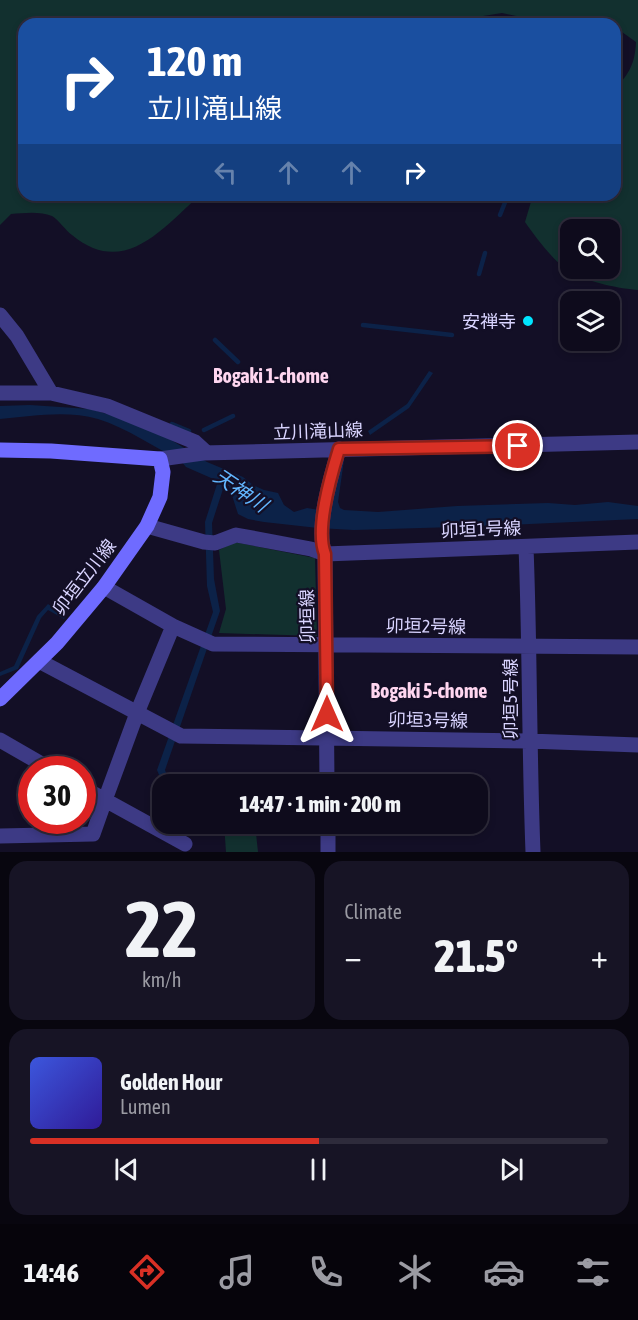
<!DOCTYPE html>
<html lang="en">
<head>
<meta charset="utf-8">
<style>
  :root { --surface:#0e0b1c; --page:#171425; --text:#f1f3f6; --muted:#9b9ba3; --line:#2e2b3b; --accent:#d93025 }
  body { margin:0; font-family:"Asap Condensed","Noto Sans JP",sans-serif; background:var(--page); color:var(--text); height:100vh; display:flex; flex-direction:column; font-size:22px; white-space:nowrap }
  * { box-sizing:border-box; margin:0 }
  p { font-size:20px; color:var(--muted) }
  .icon { flex:none; width:33px; height:33px; fill:none; stroke:currentColor; stroke-width:2; stroke-linecap:round; stroke-linejoin:round }
  .map { position:relative; height:852px; overflow:hidden }
  .drawer { display:flex; flex-direction:column; gap:9px; padding:9px; background:#08060f; flex:1 }
  .drawer>* { flex:none }
  .guide { position:absolute; left:18px; top:18px; width:603px; height:183px; border-radius:18px; box-shadow:0 3px 9px #0003,0 0 0 2px var(--line); background:#1a4fa0; color:#fff; overflow:hidden }
  .tools { position:absolute; left:560px; top:219px; display:grid; gap:12px }
  .tools a { display:grid; place-items:center; width:60px; height:60px; border-radius:12px; background:var(--surface); box-shadow:0 3px 9px #0003,0 0 0 2px var(--line); font-size:30px }
  .speed { position:absolute; left:18px; top:756px; display:flex; gap:12px; font-size:30px; font-weight:700; text-align:center }
  .speed>* { display:grid; place-content:center; width:78px; height:78px; border-radius:50%; background:var(--surface); box-shadow:0 3px 9px #0003,0 0 0 2px var(--line); line-height:1 }
  .speed .limit { border:9px solid #d22; background:#fff; color:#111 }
  .pin { position:absolute; display:grid; place-items:center; width:51px; height:51px; color:#fff; margin:-26px; border:3px solid #fff; border-radius:50%; box-shadow:0 2px 6px #0007 }
  .me { position:absolute; width:66px; margin:-33px; rotate:0deg; stroke-linejoin:round; filter:drop-shadow(0 0 4px #0008) }
  .turn { display:flex; align-items:center; gap:21px; height:126px; padding:0 30px; font-size:27px }
  .turn .icon { width:78px; height:78px; stroke-width:2.5 }
  .turn b { display:block; font-size:42px; line-height:51px }
  .lanes { display:flex; align-items:center; height:57px; padding:0 30px; background:#0003; justify-content:center; gap:30px; direction:ltr }
  .lanes .off { opacity:.35 }
  .big { font-size:45px; font-weight:800; line-height:1.1 }
  .drawer .card { flex:1; display:flex; flex-direction:column; justify-content:center; gap:9px; min-width:0; padding:0 21px; border-radius:18px; background:var(--page) }
  .drawer .dial { align-items:center; gap:0 }
  .dial b { font-size:78px; line-height:1 }
  .song { display:flex; align-items:center; gap:18px }
  .cover { width:72px; height:72px; border-radius:9px; background:linear-gradient(135deg,hsl(230 70% 55%),hsl(250 70% 35%)) }
  .played { height:6px; border-radius:3px; background:linear-gradient(90deg,var(--accent) 50%,var(--line) 50%) }
  .keys { display:flex; justify-content:space-around; direction:ltr }
  .heat { display:flex; justify-content:space-between; align-items:center; font-size:33px; direction:ltr }
  .drawer .tiles { flex:1; display:grid; gap:9px; grid-template-columns:1fr 1fr }
  .card:last-child { grid-column:span 2 }
  .trip { position:absolute; left:152px; top:774px; width:336px; height:60px; border-radius:18px; background:var(--surface); box-shadow:0 3px 9px #0003,0 0 0 2px var(--line); font-weight:800; line-height:60px; text-align:center }
  .tab-bar { display:flex; height:96px; justify-content:space-around; align-items:center; background:#06040b; color:var(--muted) }
  .tab-bar .icon { width:42px; height:42px }
  .tab-bar .active { color:var(--accent) }
  .tab-bar b { font-size:27px; color:var(--text) }
  .map>svg:first-child { display:block }
  .green { fill:#12302f; fill-rule:evenodd }
  .water { fill:#0c2248 }
  .lines { fill:none; stroke-linecap:round; stroke-linejoin:round }
  .stream { stroke:#0c2248; stroke-width:4.5 }
  .street { stroke:#3d3a85; stroke-width:15 }
  .secondary { stroke:#6f6bff; stroke-width:15 }
  .route-casing { stroke:#8d1f18; stroke-width:15 }
  .route { stroke:#d93025; stroke-width:10 }
  .poi-dot { fill:#00e5ff; stroke:#130f26; stroke-width:2 }
  .labels { text-anchor:middle; dominant-baseline:central; stroke-width:4.5; stroke-linejoin:round; paint-order:stroke }
  .poi-label { font-size:18px; fill:#d9d4ff; stroke:#130f26; text-anchor:end }
  .street-label { font-size:18px; fill:#d9d4ff; stroke:#130f26 }
  .neighbourhood-label { font-size:20px; font-weight:bold; fill:#ffd6f0; stroke:#130f26 }
  .water-label { font-size:20px; font-style:italic; fill:#62b6ff; stroke:#130f26 }
</style>
</head>
<body>
<div class="map">
<svg width="638" height="852" viewBox="0 0 638 852">
  <rect width="100%" height="100%" fill="#130f26"/>
  <path class="green" d="M0 0H638V290C621 289 589 282 574 274 556 265 537 239 525 222L533 195H615V88C630 74 635 62 636 42L615 27V24L606 21 597 24H536L521 17 502 13 483 16 475 24H24V195H200C162 229 124 278 72 235 65 230 59 220 52 216 40 211 24 213 11 214L0 225ZM570 230H609V268H570Z
    M234 542 315 558 317 636 219 633 226 609 219 550Z
    M224 824H255L258 852H226Z"/>
  <path class="water" d="M429 371 433 373 409 408 370 435 368 431 407 404Z
    M30 405 90 409 114 416 163 435 207 462 243 477 253 485 264 490 278 493 284 505 294 512 307 508 331 512 329 499 340 459 344 460 338 502 340 508 344 510 378 512 457 506 548 503 575 505 608 502 638 506V519L488 526 354 530 318 528 264 522 248 519 238 514 229 486H224L212 523 214 579 220 611 165 770 170 784H163L157 770 213 612 207 586 205 522 218 481 186 467 181 461C154 447 127 428 98 419 67 410 32 416 0 419V406Z
    M48 604 66 616 64 619 48 610 41 618 18 669 0 676V672L14 666 37 616Z"/>
  <g class="lines">
    <path class="stream" d="M500 215 508 195
      M479 274 485 253
      M363 325 452 335
      M215 340 238 362
      M172 424 189 431
      M204 430 233 416"/>
    <path class="street" d="M0 315 17 336 51 393 107 406 195 442 207 453
      M0 393H51
      M160 459 203 453 638 442
      M147 526 204 542 215 543 236 535 311 549 325 554 638 542
      M526 547C530 649 529 750 533 852
      M173 626 213 644 638 647
      M39 661 181 736 529 741 638 745
      M0 740 52 770
      M327 784 325 554C315 528 331 476 339 449
      M82 787 105 800 137 713 173 626 104 587
      M328 824V852
      M0 836 93 834 105 800 185 844"/>
    <path class="secondary" d="M0 450 51 451 160 459 163 472 160 497 147 526 104 587 57 643 0 699"/>
  </g>
  <g class="lines">
    <defs>
      <path id="route" d="M327 714 325 554C315 529 331 475 339 449L518 446"/>
    </defs>
    <use href="#route" class="route-casing"/>
    <use href="#route" class="route"/>
  </g>
  <circle class="poi-dot" cx="528" cy="321" r="6"/>
  <g class="labels">
    <g class="poi-label">
      <text x="516" y="321">安禅寺</text>
    </g>
    <g class="street-label">
      <text transform="translate(318 431) rotate(-2)">立川滝山線</text>
      <text transform="translate(481 529) rotate(-2)">卯垣1号線</text>
      <text transform="translate(84 577) rotate(-52)">卯垣立川線</text>
      <text transform="translate(307 616) rotate(-91)">卯垣線</text>
      <text transform="translate(426 626) rotate(1)">卯垣2号線</text>
      <text transform="translate(510 699) rotate(-90)">卯垣5号線</text>
      <text transform="translate(428 720) rotate(1)">卯垣3号線</text>
    </g>
    <g class="neighbourhood-label">
      <text x="271" y="375">Bogaki 1-chome</text>
      <text x="429" y="690">Bogaki 5-chome</text>
    </g>
    <g class="water-label">
      <text transform="translate(241 490) rotate(34)">天神川</text>
    </g>
  </g>
</svg>
<div class="tools">
<a><svg class="icon" aria-label="search" viewBox="0 0 24 24"><circle cx="10" cy="10" r="6"/><path d="M15 15l6 6"/></svg></a>
<a><svg class="icon" aria-label="layers" viewBox="0 0 24 24"><path d="M12 4l9 5-9 5-9-5zM3 14l9 5 9-5"/></svg></a>
</div>
<div class="speed"><div class="limit">30</div></div>
<div class="pin" style="left:518px;top:446px;background:#d93025"><svg class="icon" aria-label="arrive" viewBox="0 0 24 24"><path d="M6 21V4h12l-3 4 3 4H6"/></svg></div>
<svg class="me" style="left:327px;top:714px" viewBox="-20 -20 40 40"><path d="M0-17L14 15 0 8-14 15z" fill="#d93025" stroke="#fff" stroke-width="4"/></svg>
<div class="trip">14:47 · 1 min · 200 m</div>
<div class="guide">
<div class="turn"><svg class="icon" aria-label="right" viewBox="0 0 24 24"><path d="M7 20v-9h11M14 6l5 5-5 5"/></svg><div><b>120 m</b>立川滝山線</div></div>
<div class="lanes"><svg class="icon off" aria-label="left" viewBox="0 0 24 24"><path d="M17 20v-9H6M10 6l-5 5 5 5"/></svg><svg class="icon off" aria-label="ahead" viewBox="0 0 24 24"><path d="M12 20V5M6 11l6-6 6 6"/></svg><svg class="icon off" aria-label="ahead" viewBox="0 0 24 24"><path d="M12 20V5M6 11l6-6 6 6"/></svg><svg class="icon" aria-label="right" viewBox="0 0 24 24"><path d="M7 20v-9h11M14 6l5 5-5 5"/></svg></div>
</div>
</div>
<section class="drawer">
<div class="tiles">
<div class="card dial"><b>22</b><p>km/h</p></div>
<div class="card"><p>Climate</p>
<div class="heat"><a>−</a><b class="big">21.5°</b><a>+</a></div>
</div>
<div class="card">
<div class="song"><i class="cover"></i><div><b>Golden Hour</b><p>Lumen</p></div></div>
<div class="played"></div>
<div class="keys"><svg class="icon" aria-label="previous" viewBox="0 0 24 24"><path d="M18 5L8 12l10 7zM5 5v14"/></svg><svg class="icon" aria-label="pause" viewBox="0 0 24 24"><path d="M8 5v14M16 5v14"/></svg><svg class="icon" aria-label="next" viewBox="0 0 24 24"><path d="M6 5l10 7-10 7zM19 5v14"/></svg></div>
</div>
</div>
</section>
<nav class="tab-bar">
<b>14:46</b>
<svg class="icon active" aria-label="directions" viewBox="0 0 24 24"><path d="M12 3l9 9-9 9-9-9zM9 14v-3h6M13 9l2 2-2 2"/></svg>
<svg class="icon" aria-label="music" viewBox="0 0 24 24"><path d="M9 18V5l10-2v13"/><circle cx="6" cy="18" r="3"/><circle cx="16" cy="16" r="3"/></svg>
<svg class="icon" aria-label="phone" viewBox="0 0 24 24"><path d="M5 4h4l2 5-3 2q2 4 5 5l2-3 5 2v4C11 20 4 13 5 4z"/></svg>
<svg class="icon" aria-label="climate" viewBox="0 0 24 24"><path d="M12 3v18M4 7l16 10M4 17L20 7"/></svg>
<svg class="icon" aria-label="car" viewBox="0 0 24 24"><path d="M5 17H2v-5l4-1 3-4h7l3 4 3 1v5h-3M9 17h6M6 11h13"/><circle cx="7" cy="17" r="2"/><circle cx="17" cy="17" r="2"/></svg>
<svg class="icon" aria-label="filters" viewBox="0 0 24 24"><path d="M4 7h16M4 17h16"/><circle cx="9" cy="7" r="2"/><circle cx="15" cy="17" r="2"/></svg>
</nav>
</body>
</html>
